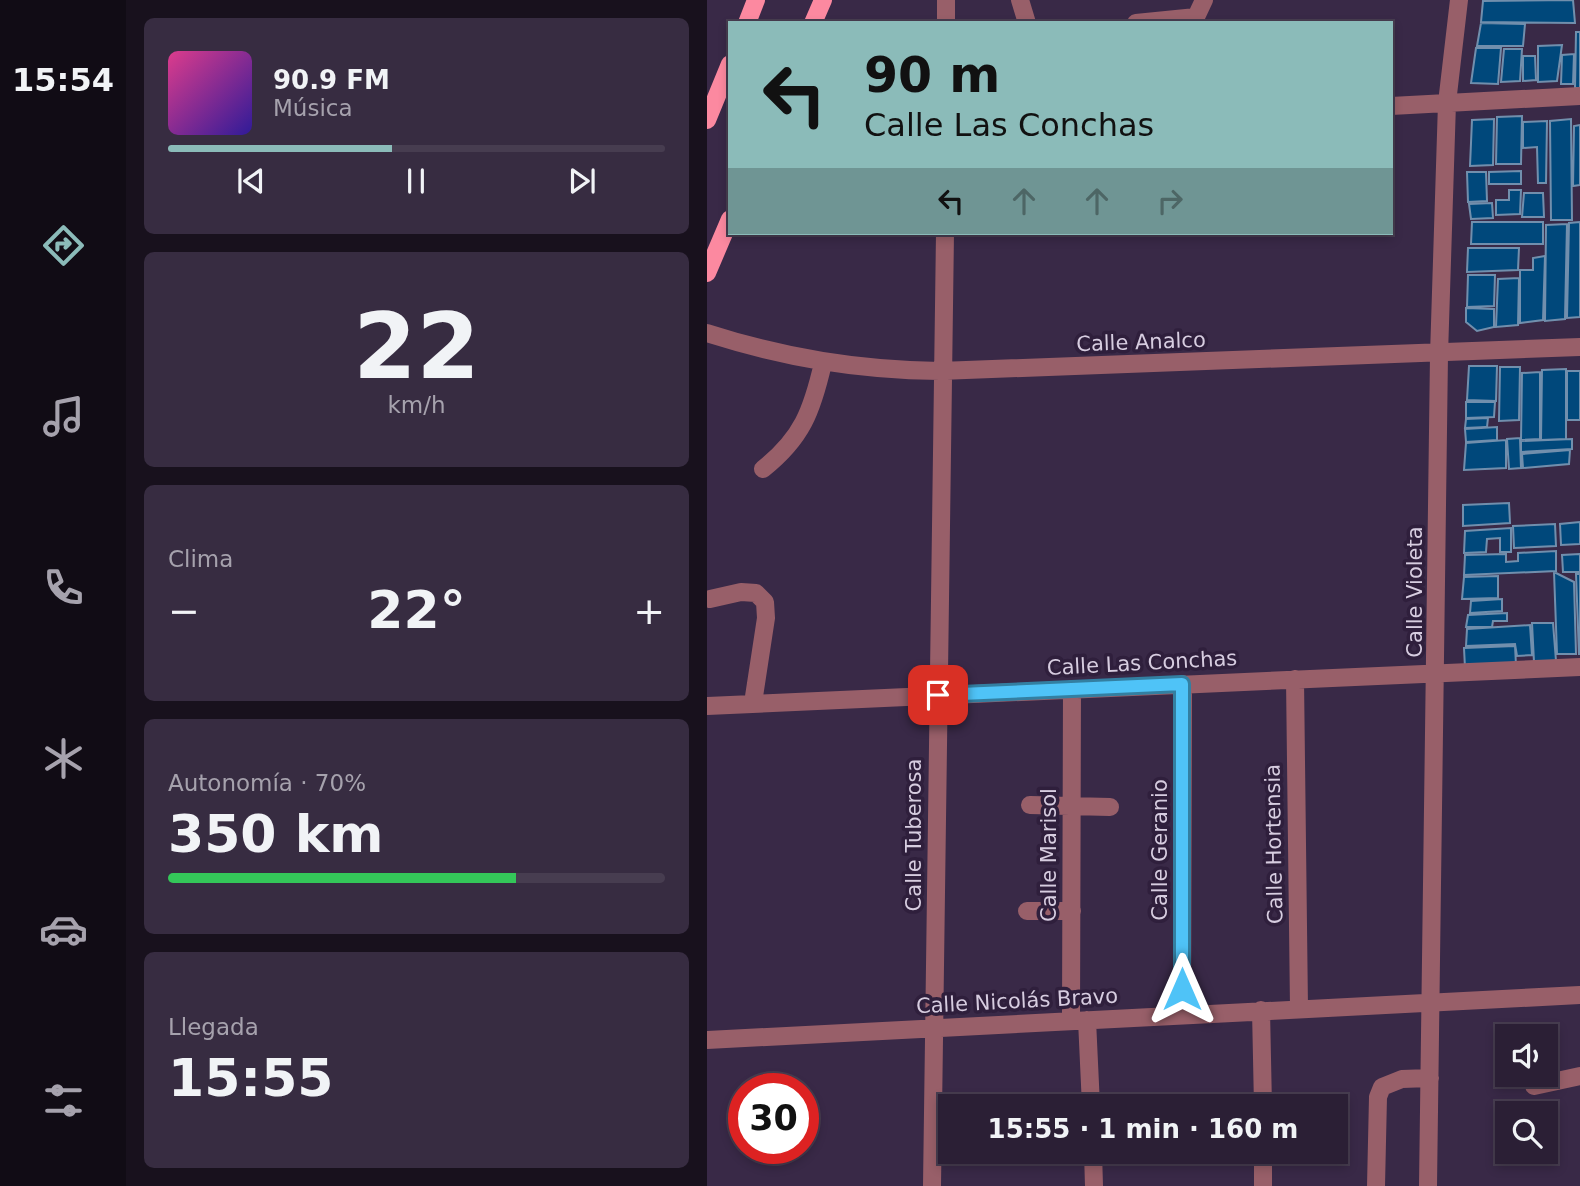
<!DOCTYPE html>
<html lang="es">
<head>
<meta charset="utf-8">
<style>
  :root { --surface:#2b1f35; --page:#372c41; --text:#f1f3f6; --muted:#a6a2ad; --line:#473d50; --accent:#8bbbb9 }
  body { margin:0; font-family:"DejaVu Sans",sans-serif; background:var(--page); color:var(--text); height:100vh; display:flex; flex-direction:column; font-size:26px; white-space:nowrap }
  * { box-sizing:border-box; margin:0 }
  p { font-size:23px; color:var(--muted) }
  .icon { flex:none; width:38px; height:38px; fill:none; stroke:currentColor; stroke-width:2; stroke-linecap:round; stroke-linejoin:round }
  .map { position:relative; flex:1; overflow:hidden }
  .details { display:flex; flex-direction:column; gap:18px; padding:18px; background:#18111d; width:581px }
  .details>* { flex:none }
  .banner { position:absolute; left:21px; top:21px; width:665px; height:214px; border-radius:0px; box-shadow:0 4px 10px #0003,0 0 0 2px var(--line); background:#8bbbb9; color:#111; overflow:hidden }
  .controls { position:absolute; left:788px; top:1024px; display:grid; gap:14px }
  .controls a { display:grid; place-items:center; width:63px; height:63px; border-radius:0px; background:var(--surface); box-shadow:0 4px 10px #0003,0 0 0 2px var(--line); font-size:35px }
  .speed { position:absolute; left:21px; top:1073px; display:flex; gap:14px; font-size:35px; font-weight:700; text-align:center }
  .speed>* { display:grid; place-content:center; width:91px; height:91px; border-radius:50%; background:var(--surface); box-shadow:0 4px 10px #0003,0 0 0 2px var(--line); line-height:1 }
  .speed .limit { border:10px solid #d22; background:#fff; color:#111 }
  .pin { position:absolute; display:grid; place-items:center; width:60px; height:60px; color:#fff; margin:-30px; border-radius:14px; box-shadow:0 4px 10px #0006 }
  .me { position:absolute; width:77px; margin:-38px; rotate:0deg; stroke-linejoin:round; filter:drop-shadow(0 0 5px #0008) }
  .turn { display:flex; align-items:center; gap:24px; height:147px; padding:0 21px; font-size:32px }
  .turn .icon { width:91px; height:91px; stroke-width:2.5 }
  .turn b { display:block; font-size:49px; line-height:60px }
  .lanes { display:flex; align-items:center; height:66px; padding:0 21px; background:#0003; justify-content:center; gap:35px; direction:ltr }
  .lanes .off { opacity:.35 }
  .big { font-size:52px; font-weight:800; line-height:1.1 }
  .details .card { flex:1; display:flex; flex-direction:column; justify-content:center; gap:10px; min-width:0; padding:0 24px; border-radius:10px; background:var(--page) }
  .details .dial { align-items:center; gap:0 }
  .dial b { font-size:91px; line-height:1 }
  .song { display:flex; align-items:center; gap:21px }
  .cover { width:84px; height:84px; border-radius:10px; background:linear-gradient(135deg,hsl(330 70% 55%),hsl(250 70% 35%)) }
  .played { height:7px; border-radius:4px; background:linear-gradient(90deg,var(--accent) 45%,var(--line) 45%) }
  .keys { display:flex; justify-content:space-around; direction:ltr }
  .heat { display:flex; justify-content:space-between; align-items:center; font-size:38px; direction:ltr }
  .charge { height:10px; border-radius:5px; background:linear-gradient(90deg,#34c759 70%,var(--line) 0) }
  .trip { position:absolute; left:231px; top:1094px; width:410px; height:70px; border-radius:0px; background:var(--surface); box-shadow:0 4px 10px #0003,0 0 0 2px var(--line); font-weight:800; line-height:70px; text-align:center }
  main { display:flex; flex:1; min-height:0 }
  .menu { display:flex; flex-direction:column; width:126px; justify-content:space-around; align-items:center; background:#110c15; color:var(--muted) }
  .menu .icon { width:49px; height:49px }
  .menu .on { color:var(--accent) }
  .menu b { font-size:32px; color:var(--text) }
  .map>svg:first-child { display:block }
  .building { fill:#00487b; stroke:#718fad; stroke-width:2 }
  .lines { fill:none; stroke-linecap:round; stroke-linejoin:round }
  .minor { stroke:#985f69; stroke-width:18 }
  .major { stroke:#fc89a0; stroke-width:18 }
  .route-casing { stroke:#337fa1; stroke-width:18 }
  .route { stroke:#4fc3f7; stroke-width:12 }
  .labels { text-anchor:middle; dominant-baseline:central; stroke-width:7; stroke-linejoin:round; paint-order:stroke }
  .street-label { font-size:21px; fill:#d7cde0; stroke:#2f1f3c }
</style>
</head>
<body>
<main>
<nav class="menu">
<b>15:54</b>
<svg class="icon on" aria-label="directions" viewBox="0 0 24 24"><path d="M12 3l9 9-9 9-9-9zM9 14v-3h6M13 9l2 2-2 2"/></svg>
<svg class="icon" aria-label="music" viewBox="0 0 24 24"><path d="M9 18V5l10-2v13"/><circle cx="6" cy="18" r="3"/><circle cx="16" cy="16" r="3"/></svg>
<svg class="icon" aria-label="phone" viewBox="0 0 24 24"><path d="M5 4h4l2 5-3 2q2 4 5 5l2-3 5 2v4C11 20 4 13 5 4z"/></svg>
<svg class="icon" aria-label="climate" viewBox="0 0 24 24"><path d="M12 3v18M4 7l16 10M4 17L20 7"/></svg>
<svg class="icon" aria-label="car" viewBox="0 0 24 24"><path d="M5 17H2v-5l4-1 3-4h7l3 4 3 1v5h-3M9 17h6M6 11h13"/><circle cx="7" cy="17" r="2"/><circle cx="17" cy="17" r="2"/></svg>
<svg class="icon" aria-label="filters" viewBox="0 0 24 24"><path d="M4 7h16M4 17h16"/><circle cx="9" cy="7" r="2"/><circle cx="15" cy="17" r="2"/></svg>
</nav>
<section class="details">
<div class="card">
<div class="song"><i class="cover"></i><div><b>90.9 FM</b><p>Música</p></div></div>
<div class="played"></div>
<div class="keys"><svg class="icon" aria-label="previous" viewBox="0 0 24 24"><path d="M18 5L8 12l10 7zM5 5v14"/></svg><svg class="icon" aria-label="pause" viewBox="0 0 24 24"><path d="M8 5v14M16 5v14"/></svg><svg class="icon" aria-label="next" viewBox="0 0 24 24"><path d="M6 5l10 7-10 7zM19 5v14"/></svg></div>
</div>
<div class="card dial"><b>22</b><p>km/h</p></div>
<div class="card"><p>Clima</p>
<div class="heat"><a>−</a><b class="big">22°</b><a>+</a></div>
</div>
<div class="card"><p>Autonomía · 70%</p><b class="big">350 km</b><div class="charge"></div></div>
<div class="card"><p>Llegada</p><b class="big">15:55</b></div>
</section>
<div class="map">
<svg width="873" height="1186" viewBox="0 0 873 1186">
  <rect width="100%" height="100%" fill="#392947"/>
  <path class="building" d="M866 0 868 23 774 22 776 1Z
    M774 23 818 24 816 46H770Z
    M869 32H873V88H868Z
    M855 45 850 81 831 82V46Z
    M769 48H794L791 84 764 83Z
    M797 49H815L813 81 794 82Z
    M867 54 866 84H854L855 55Z
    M816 56H828L829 80 816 81Z
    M815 116 814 164H789L790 117Z
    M787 119 786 165 763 166 765 120Z
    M864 119 865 220H844L843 121Z
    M840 121 839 183H831L830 147 816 148V122Z
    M873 125V185L866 186 867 126Z
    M814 171V184H782V172Z
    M760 172H779L780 201 761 202Z
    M802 190H814L813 214 789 215V200H802Z
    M817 193H836L837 217H815Z
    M785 203 786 218 764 219 762 204Z
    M765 222H836V244H764Z
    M873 222V317L860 318 862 223Z
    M860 224 858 319 838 321 839 225Z
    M761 248H812L811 270 760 272Z
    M838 256 836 320 813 323V270H826V258Z
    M761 275H788L787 306 760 307Z
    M812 278 811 325 789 327 791 279Z
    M759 308 787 309V327L770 331 759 322Z
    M762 366H790L789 401 760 400Z
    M793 367H813L812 420 792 421Z
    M859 369V439L834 440 835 370Z
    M860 371H873V420H860Z
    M833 372V439L814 440 815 373Z
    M759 402H788L787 417 759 418Z
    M781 418 780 427 758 428 759 419Z
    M790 427V440L759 442 758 429Z
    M813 438 814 468 802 469 800 439Z
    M865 439V449L814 452V441Z
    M799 440V468L757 470 759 443Z
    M863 450 862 464 816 468 815 454Z
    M802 503 803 523 756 526V505Z
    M873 522V544L854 545 853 524Z
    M848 524 849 546 807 548 806 526Z
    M804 528V552H793V538L780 539 779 552 757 553 758 531Z
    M849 551V571L757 575 758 555 799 554V562L811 561V553Z
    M873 554V572H856L855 555Z
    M847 572 867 582 869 654H850Z
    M869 574H873V654H872Z
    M791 576V598L755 599 757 577Z
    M795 599V611L763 613 764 601Z
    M800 613V621H786L785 627H759L761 615Z
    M825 623H846L849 661 827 662Z
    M823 625 825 655 810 656 808 644 759 646 760 629Z
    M808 646 809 665 758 668 757 648Z"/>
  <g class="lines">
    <path class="minor" d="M239 0V23
      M313 0 320 23
      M429 23 489 17 497 0
      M684 106 873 96
      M0 333C78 358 151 370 233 371L873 347
      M56 469C95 438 105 411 116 363
      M3 599 34 592 49 593 58 602 59 618 46 703
      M588 679 592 1008
      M0 706 873 667
      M323 805 403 807
      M320 911H365
      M554 1010 556 1106
      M475 1015 476 684
      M380 1020 384 1106
      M364 1021 365 689
      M0 1040 873 995
      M827 1086 873 1076
      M386 1152 387 1186
      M556 1152V1186
      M225 1186 238 233
      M669 1186 671 1097 675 1087 695 1079 723 1078
      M721 1186 732 355 740 103 752 0"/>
    <path class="major" d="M40 23 49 0
      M106 23 116 0
      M0 120 23 64
      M0 273 23 219"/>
  </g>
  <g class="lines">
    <defs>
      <path id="route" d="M231 695 475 684V989"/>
    </defs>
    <use href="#route" class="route-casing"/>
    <use href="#route" class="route"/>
  </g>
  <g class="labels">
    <g class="street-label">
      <text transform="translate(434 342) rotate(-2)">Calle Analco</text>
      <text transform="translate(708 592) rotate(-90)">Calle Violeta</text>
      <text transform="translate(435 663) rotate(-3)">Calle Las Conchas</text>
      <text transform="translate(207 835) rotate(-90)">Calle Tuberosa</text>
      <text transform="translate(567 844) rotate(-91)">Calle Hortensia</text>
      <text transform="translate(453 850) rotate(-90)">Calle Geranio</text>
      <text transform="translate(342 855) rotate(-90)">Calle Marisol</text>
      <text transform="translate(310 1001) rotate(-3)">Calle Nicolás Bravo</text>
    </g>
  </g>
</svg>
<div class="controls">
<a><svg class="icon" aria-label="sound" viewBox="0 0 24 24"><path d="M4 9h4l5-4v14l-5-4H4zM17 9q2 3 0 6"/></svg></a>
<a><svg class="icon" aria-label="search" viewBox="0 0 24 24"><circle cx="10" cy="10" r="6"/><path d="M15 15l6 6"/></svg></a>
</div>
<div class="speed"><div class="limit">30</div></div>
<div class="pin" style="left:231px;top:695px;background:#d93025"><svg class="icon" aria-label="arrive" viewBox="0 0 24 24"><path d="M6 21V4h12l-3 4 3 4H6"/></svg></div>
<svg class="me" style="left:475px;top:989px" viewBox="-20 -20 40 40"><path d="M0-17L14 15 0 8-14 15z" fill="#4fc3f7" stroke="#fff" stroke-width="4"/></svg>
<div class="trip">15:55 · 1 min · 160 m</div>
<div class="banner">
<div class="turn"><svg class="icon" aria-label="left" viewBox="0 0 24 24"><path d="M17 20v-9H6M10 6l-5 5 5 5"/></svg><div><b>90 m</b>Calle Las Conchas</div></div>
<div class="lanes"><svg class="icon" aria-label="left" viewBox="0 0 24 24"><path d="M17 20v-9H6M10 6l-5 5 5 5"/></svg><svg class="icon off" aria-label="ahead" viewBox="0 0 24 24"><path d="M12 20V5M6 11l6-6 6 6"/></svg><svg class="icon off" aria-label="ahead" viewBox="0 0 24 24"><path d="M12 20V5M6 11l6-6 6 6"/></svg><svg class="icon off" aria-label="right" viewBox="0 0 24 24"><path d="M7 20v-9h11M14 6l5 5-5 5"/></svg></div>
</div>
</div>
</main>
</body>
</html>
